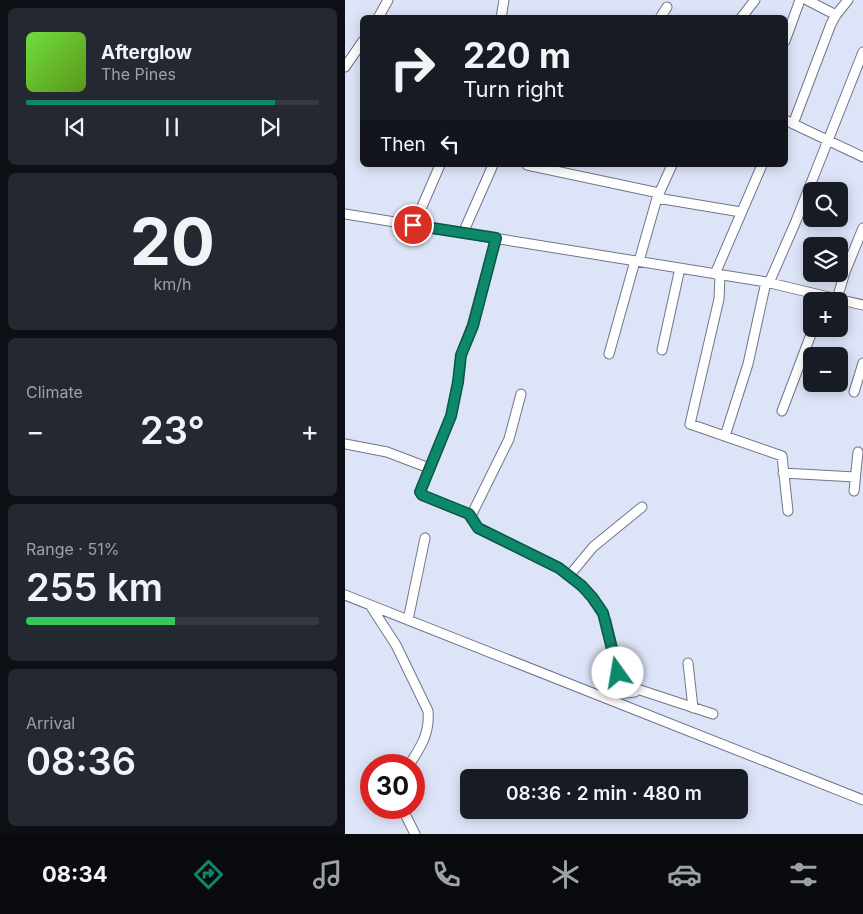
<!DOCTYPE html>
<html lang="en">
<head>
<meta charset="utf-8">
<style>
  :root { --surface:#171b24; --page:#242831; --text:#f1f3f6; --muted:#9ea1a6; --line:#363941; --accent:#0e886a }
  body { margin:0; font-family:Inter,sans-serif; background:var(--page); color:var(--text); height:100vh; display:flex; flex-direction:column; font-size:19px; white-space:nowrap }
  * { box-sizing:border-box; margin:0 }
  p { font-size:16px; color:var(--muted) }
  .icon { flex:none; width:28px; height:28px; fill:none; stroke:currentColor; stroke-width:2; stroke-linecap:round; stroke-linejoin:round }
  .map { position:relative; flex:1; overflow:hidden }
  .side { display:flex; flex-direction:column; gap:8px; padding:8px; background:#0d0f14; width:345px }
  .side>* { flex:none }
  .guide { position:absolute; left:15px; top:15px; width:428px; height:152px; border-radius:8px; box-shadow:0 2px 12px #0003; background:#171b24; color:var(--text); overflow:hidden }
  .fabs { position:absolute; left:458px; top:182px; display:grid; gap:10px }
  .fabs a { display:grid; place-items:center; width:45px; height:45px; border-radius:8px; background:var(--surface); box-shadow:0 2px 12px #0003; font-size:25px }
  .speed { position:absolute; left:15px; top:754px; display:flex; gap:10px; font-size:25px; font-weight:700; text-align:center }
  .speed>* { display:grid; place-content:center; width:65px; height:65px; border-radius:50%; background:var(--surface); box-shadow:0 2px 12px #0003; line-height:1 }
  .speed .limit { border:8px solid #d22; background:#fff; color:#111 }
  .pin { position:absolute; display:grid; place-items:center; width:42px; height:42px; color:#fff; margin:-21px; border:2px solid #fff; border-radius:50%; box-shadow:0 1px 5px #0007 }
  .me { position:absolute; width:55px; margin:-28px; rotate:347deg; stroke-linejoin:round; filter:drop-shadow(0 0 4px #0008) }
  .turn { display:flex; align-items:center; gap:18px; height:105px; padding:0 20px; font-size:22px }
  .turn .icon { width:65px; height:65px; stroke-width:2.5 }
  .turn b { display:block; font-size:35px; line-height:42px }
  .then { display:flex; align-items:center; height:48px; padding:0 20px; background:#0003; gap:10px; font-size:19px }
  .big { font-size:38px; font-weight:600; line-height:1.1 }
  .side .tile { flex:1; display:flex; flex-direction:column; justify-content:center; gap:8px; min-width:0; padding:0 18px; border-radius:8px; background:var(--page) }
  .side .dial { align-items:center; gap:0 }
  .dial b { font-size:65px; line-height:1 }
  .song { display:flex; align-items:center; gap:15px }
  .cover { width:60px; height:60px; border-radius:8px; background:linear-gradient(135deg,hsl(100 70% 55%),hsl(90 70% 35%)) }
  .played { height:5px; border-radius:2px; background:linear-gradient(90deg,var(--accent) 85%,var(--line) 85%) }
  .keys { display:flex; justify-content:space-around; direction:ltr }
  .heat { display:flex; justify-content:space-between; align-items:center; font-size:28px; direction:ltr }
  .charge { height:8px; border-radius:4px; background:linear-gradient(90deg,#34c759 51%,var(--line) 0) }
  .trip { position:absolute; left:115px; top:769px; width:288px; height:50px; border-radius:8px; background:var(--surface); box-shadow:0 2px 12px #0003; font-weight:600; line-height:50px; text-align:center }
  .menu { display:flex; height:80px; justify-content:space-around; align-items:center; background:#090b0e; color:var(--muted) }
  .menu .icon { width:35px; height:35px }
  .menu .on { color:var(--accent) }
  .menu b { font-size:22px; color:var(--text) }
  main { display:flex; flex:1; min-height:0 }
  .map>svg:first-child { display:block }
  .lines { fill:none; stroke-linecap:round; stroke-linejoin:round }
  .minor-casing { stroke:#707688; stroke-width:11 }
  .minor { stroke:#fff; stroke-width:9 }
  .route-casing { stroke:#095845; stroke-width:12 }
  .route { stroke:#0e886a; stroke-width:9 }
</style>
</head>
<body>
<main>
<section class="side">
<div class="tile">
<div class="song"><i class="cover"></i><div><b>Afterglow</b><p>The Pines</p></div></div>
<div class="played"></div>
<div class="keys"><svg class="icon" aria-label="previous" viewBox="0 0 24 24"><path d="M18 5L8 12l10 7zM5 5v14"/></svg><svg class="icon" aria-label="pause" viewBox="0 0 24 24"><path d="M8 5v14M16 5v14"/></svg><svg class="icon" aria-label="next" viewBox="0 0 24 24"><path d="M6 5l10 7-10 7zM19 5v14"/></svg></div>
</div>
<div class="tile dial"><b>20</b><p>km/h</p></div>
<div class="tile"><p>Climate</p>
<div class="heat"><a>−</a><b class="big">23°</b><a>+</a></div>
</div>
<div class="tile"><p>Range · 51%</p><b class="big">255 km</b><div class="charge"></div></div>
<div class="tile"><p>Arrival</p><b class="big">08:36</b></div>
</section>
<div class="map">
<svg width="518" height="834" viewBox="0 0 518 834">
  <rect width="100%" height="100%" fill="#dde4f8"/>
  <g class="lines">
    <defs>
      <path id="minor" d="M462 0 491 15
        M33 18 43 0
        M156 18 159 0
        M315 18 322 7
        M396 18 410 0
        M440 41 455 0
        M0 67 18 41
        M440 120 518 157
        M448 124 486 24 491 15 503 0
        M182 165 314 193
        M312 198 396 212
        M0 214 421 282 492 299
        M69 225 95 165
        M518 228 500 272 492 299 518 305
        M118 233 148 165
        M151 238 127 326 116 355 113 382 106 416 75 492 77 495 123 514 133 528 214 568C234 582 252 598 261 621L274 676 278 681 292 689 290 692 271 694 260 698
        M294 261 312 198 327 165
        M370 274 417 165
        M375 275 374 299 345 424 437 456 443 511
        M424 283 451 221 518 52
        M317 350 335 268
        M264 354 290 261
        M509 392 518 363
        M437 411 468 329
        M380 436 403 364 421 282
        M0 444 42 452 84 468
        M438 473 510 477
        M509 491 513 452
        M126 516 164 439 176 394
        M224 576 248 547 297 507
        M0 595 518 800
        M25 605 51 645 83 711C85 733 76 747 64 765
        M63 620 80 538
        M343 663 348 708
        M292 689 368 714
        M57 808 70 834"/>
    </defs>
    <use href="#minor" class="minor-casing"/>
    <use href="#minor" class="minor"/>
  </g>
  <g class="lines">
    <defs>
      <path id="route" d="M68 225 151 238 128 326 116 355 113 382 106 416 75 492 77 495 124 514 133 528 214 568 237 586 247 597 258 613 273 673"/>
    </defs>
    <use href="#route" class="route-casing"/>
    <use href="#route" class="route"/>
  </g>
</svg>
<div class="fabs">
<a><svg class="icon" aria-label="search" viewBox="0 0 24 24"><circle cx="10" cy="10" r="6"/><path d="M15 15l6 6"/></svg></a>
<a><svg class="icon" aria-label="layers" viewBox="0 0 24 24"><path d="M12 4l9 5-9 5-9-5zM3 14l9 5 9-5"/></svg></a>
<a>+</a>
<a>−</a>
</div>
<div class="speed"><div class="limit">30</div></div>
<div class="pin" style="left:68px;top:225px;background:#d93025"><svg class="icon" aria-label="arrive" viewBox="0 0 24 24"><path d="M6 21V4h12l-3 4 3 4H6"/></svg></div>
<svg class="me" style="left:273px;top:673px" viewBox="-20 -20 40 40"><circle r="19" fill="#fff"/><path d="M0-13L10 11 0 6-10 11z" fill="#0e886a"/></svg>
<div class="trip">08:36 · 2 min · 480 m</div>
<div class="guide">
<div class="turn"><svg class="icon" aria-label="right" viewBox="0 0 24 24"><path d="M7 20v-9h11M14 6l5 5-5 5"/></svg><div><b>220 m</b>Turn right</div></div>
<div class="then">Then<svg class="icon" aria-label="left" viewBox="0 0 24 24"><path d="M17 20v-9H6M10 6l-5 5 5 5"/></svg></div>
</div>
</div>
</main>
<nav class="menu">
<b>08:34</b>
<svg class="icon on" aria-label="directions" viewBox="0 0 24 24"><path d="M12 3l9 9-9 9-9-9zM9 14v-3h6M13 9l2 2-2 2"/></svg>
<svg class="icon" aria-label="music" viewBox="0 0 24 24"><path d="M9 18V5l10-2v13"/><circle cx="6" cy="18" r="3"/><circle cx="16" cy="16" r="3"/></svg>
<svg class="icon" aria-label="phone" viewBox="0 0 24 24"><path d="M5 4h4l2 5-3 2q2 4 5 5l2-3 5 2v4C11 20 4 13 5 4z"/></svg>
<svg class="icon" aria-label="climate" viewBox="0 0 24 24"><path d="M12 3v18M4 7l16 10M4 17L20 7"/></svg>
<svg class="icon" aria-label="car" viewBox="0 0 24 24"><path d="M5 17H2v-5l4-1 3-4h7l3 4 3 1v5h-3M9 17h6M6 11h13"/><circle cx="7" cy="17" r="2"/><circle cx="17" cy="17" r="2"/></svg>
<svg class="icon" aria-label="filters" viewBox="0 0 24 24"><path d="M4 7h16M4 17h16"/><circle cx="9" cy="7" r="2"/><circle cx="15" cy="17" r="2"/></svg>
</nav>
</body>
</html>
